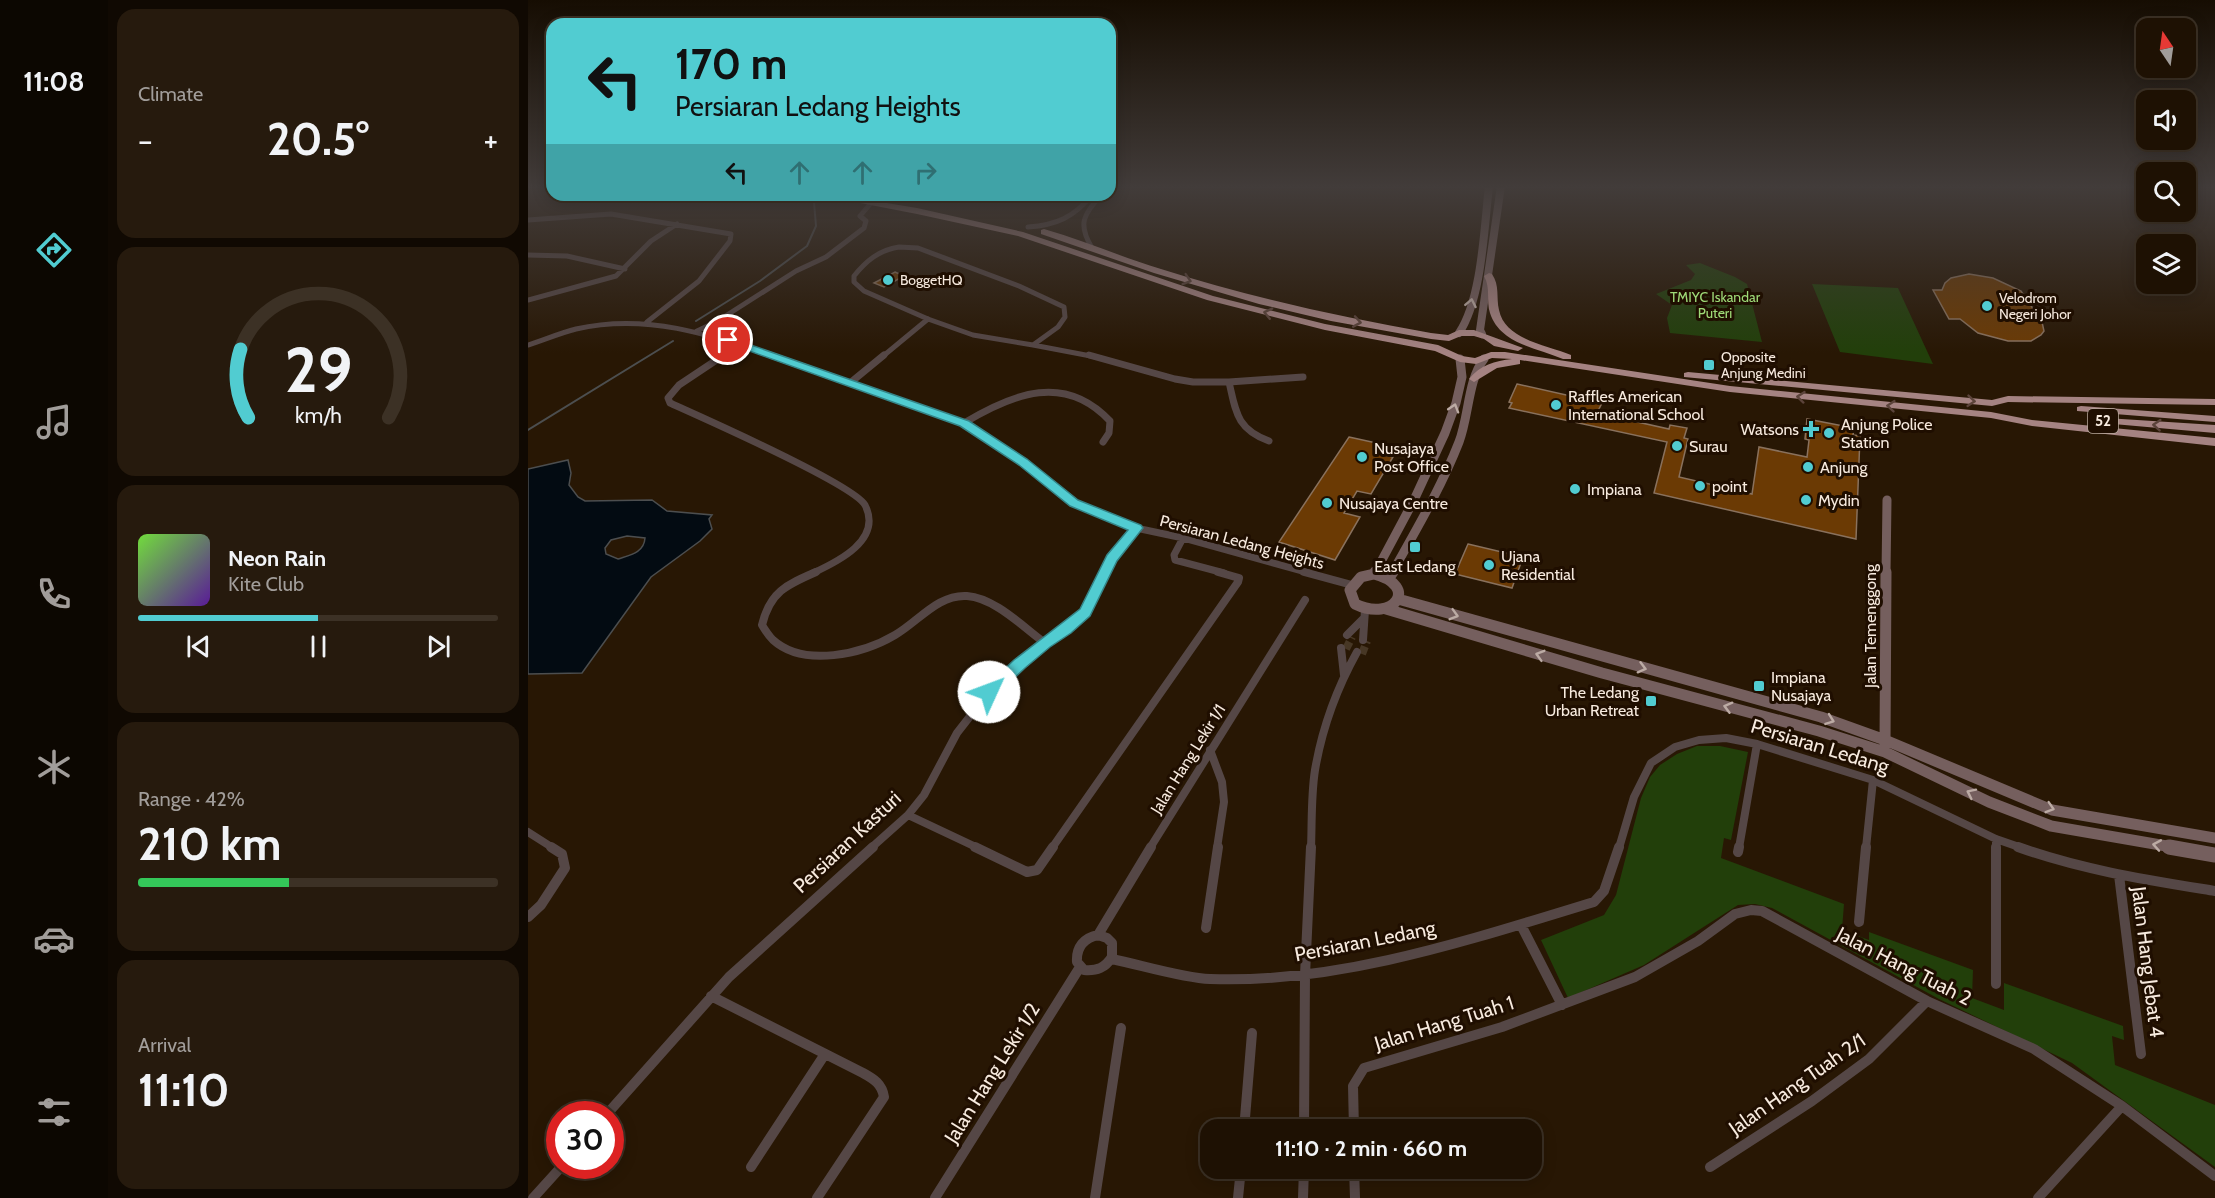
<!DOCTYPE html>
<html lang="en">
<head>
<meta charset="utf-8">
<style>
  :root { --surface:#1e1103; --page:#261a0d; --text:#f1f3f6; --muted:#a19d9a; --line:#3c3125; --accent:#51ccd1 }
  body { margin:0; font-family:Cabin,sans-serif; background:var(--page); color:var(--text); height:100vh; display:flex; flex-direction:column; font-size:22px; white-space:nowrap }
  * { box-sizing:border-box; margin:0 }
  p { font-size:20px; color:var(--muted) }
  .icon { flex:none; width:33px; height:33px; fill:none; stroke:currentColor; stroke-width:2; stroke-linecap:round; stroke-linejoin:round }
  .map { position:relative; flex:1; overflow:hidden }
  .drawer { display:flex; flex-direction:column; gap:9px; padding:9px; background:#100902; width:420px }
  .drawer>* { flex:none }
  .hud { position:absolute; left:18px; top:18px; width:570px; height:183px; border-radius:18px; box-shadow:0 3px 15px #0003,0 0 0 2px var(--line); background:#51ccd1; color:#111; overflow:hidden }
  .needle { width:39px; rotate:347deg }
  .controls { position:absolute; left:1608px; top:18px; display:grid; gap:12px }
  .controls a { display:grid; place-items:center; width:60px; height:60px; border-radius:12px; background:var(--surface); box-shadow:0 3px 15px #0003,0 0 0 2px var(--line); font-size:30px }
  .speed { position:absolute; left:18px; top:1101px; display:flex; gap:12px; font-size:30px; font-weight:700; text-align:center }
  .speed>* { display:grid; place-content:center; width:78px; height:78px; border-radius:50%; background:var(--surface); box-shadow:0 3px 15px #0003,0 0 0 2px var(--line); line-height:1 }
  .speed .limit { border:9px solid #d22; background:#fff; color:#111 }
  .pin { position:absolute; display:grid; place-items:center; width:51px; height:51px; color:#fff; margin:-26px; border:3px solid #fff; border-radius:50%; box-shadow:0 2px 6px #0007 }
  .me { position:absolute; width:66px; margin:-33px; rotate:47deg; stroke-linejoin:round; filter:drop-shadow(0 0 4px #0008) }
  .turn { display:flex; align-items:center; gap:21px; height:126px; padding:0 30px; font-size:27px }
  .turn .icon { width:78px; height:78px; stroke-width:2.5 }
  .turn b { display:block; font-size:42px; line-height:51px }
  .lanes { display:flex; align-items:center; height:57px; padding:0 30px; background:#0003; justify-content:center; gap:30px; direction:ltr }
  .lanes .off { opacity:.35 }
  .big { font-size:45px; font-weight:700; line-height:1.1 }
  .drawer .tile { flex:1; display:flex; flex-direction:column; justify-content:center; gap:9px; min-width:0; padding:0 21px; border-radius:18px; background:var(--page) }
  .drawer .dial { align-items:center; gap:0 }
  .dial svg { height:156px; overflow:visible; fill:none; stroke:var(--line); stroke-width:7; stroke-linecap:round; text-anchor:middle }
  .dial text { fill:var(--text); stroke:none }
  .song { display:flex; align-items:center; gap:18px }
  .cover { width:72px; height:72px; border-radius:9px; background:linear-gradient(135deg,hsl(100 70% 55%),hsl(270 70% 35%)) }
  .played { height:6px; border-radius:3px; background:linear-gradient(90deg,var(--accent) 50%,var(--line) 50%) }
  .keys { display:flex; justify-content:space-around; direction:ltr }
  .heat { display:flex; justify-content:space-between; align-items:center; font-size:33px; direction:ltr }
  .charge { height:9px; border-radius:4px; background:linear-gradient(90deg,#34c759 42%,var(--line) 0) }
  .trip { position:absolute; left:672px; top:1119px; width:342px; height:60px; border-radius:18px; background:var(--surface); box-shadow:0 3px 15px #0003,0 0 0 2px var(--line); font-weight:700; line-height:60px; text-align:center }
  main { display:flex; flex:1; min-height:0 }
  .menu { display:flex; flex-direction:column; width:108px; justify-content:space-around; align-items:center; background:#0c0701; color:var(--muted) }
  .menu .icon { width:42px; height:42px }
  .menu .on { color:var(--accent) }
  .menu b { font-size:27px; color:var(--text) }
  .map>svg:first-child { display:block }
  .green { fill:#223f0a }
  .water { fill:#030b12; stroke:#4c4e4f; stroke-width:1.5; fill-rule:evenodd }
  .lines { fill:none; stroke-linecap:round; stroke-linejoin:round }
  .stream { stroke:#4c4e4f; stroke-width:2 }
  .building { fill:#6b3a04; stroke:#89715d; stroke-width:1.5 }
  .street-tunnel { stroke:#473725; stroke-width:8; stroke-dasharray:8 4; stroke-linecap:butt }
  .street-far3 { stroke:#554746; stroke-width:5 }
  .street-far2 { stroke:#554746; stroke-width:7 }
  .street-far1 { stroke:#554746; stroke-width:8 }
  .street { stroke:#554746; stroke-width:10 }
  .secondary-far3 { stroke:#755f5e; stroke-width:8 }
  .secondary-far2 { stroke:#755f5e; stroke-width:9 }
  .secondary-far1 { stroke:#755f5e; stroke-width:11 }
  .secondary { stroke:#755f5e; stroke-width:15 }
  .highway { fill:#a58382; fill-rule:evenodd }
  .oneway { stroke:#5b433a }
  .oneway2 { stroke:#bcaba4 }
  .route { fill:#51ccd1; stroke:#358588; stroke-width:1.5 }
  .poi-dot { fill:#51ccd1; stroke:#1f0e00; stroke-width:2 }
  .labels { text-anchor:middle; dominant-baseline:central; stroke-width:6; stroke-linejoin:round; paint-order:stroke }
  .far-poi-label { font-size:14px; fill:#f7eade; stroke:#1f0e00; text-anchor:start }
  .far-park-label { font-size:14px; fill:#9eda77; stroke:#1f0e00 }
  .shield { fill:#1f0e00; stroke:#b6a89b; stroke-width:1.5 }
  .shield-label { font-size:15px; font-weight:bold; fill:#f7eade }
  .poi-label { font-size:16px; fill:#f7eade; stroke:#1f0e00; text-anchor:start }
  .street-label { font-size:16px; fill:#f7eade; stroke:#1f0e00 }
  .near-street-label { font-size:20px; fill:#f7eade; stroke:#1f0e00 }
</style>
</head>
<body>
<main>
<nav class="menu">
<b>11:08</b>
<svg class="icon on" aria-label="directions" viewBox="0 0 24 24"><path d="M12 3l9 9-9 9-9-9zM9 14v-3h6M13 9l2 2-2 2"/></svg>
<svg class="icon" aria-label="music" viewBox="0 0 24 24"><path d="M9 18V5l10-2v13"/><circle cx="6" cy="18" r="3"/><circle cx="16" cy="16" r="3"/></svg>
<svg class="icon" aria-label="phone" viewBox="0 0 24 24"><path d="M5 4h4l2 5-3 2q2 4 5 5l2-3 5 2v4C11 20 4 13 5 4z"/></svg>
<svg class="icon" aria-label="climate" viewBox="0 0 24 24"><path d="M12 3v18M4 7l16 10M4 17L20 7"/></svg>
<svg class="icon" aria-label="car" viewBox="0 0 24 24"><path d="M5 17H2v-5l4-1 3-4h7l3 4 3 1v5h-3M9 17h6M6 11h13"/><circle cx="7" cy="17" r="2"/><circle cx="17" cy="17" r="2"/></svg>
<svg class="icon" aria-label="filters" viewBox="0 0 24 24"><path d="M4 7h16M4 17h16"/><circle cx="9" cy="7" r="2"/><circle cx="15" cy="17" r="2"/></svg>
</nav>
<section class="drawer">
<div class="tile"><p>Climate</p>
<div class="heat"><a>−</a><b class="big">20.5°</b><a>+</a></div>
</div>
<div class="tile dial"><svg viewBox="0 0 100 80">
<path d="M14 69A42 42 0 1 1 86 69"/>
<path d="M14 69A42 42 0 0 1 10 34" stroke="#51ccd1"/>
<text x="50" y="56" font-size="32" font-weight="700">29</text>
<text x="50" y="72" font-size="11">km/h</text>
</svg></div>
<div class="tile">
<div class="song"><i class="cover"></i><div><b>Neon Rain</b><p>Kite Club</p></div></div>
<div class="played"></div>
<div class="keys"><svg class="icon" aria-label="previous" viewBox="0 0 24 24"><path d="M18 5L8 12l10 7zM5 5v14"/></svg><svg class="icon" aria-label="pause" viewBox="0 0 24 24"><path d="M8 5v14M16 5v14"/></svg><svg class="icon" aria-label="next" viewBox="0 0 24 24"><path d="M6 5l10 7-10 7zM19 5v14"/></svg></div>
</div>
<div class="tile"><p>Range · 42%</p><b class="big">210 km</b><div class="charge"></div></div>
<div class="tile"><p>Arrival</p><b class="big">11:10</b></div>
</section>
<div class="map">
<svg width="1687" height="1198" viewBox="0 0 1687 1198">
  <rect width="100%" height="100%" fill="#281704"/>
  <path class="green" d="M1172 263 1207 277 1219 284 1234 342 1142 333 1139 318 1144 305 1128 294 1163 280 1167 274 1158 265Z
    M1284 284 1370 288 1405 364 1312 352Z
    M1169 746H1192L1220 752 1203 840 1196 838 1193 858 1316 904 1314 930 1341 940V932L1445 970 1444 998 1476 1010V983L1595 1026 1596 1040 1584 1036 1587 1065 1687 1105V1167L1544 1063 1411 999 1244 908 1227 904 1210 905 1116 965 1040 998 1013 940 1076 915 1088 895 1113 798 1122 777 1132 765 1149 754Z"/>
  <path class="water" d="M40 460 43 473 41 485 50 497 57 501 124 500 139 511 184 515 181 519 184 529 172 541 123 577 54 673 0 674V469ZM99 536 117 538C116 553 102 555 90 559L78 554 77 548 83 540Z"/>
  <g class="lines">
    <path class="stream" d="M168 321 232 281 279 246 288 226 286 202
      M0 430 145 341"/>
  </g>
  <path class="building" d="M367 272 376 276 356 287 346 283Z
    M1441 274 1465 278 1493 291 1514 322 1516 331 1513 335 1503 341H1480L1450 333 1432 319H1421L1405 290H1414L1417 283 1423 278Z
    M989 384 1074 403 1069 413 1141 429 1142 425 1159 428 1156 438 1160 439 1151 477 1224 494 1231 447 1279 457 1281 440 1277 439 1279 419 1326 428 1325 435 1332 436 1328 539 1126 493 1139 442 981 408 984 403 981 402Z
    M821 437 853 444 848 453 865 457 843 494 829 491 816 513 832 517 807 560 751 542Z
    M940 544 995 557 984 588 927 574Z"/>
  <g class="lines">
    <path class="street-tunnel" d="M818 649 824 637
      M834 654 839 641"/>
    <path class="street-far3" d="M0 220 83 214 203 234 202 241 171 281 119 322
      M500 227C529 225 546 217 564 195
      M371 247 390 248 491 286 536 307 537 317 530 327 505 345 445 335 400 319 336 291 326 282V276C338 261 351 250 371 247Z
      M564 248C549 223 556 215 573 195
      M0 255 39 256 97 269
      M0 300 88 276 123 241 149 224
      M169 331 188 322 268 271 298 257 336 228 338 221 332 216 343 203
      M0 345C16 340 32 333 48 329 118 313 181 334 246 357
      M505 345 568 357
      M194 357 213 344
      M354 357 400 319"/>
    <path class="street-far2" d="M196 355 151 385 140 398 142 403C173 417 325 484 337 505 355 540 309 562 285 573
      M242 355 436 423 495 462 546 503 608 528 655 538 781 573
      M561 355 647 379 665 382H701C708 413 709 429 741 441
      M701 382 775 377
      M322 383 356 355
      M436 423C486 393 537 373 582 421L581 433 575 442
      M655 538 646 555 647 560 696 573
      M576 573 584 558 608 528"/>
    <path class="street-far1" d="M288 572C258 585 242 592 234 625 237 630 241 636 245 640 276 668 335 654 367 635 390 622 410 594 439 596 467 598 495 627 517 643
      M776 572 824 585
      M819 635 836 618
      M835 640 837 610
      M813 648 816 675
      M682 750 694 782 696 802 689 848
      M380 815 450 848
      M0 832 25 848
      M1468 839V848
      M343 848 380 815 396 795 429 733 461 692 557 612 577 572
      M524 848 710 582 711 578 690 572
      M622 848 777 600
      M783 848C784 823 783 795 787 770 794 729 809 688 829 652
      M1091 848 1106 797 1123 763 1147 747 1171 740 1198 738 1229 744 1345 780 1468 839 1494 848
      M1211 848 1229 744
      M1338 848 1345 780"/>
    <path class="street" d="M447 847 499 872 509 870 525 847
      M1468 847V984
      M1490 847C1554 870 1620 880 1687 891
      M1210 852 1211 847
      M1591 875 1613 1054
      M0 917 13 905 37 868 34 854 23 847
      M1331 922 1338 847
      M993 925 1034 1005
      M678 928 690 847
      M570 935 623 847
      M570 935 579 938 584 943V957C577 968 569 971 556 970L549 962C548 947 556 938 570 935Z
      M584 959C613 965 655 978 682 979 811 984 944 939 1066 902L1076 891 1091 847
      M183 996 335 1073C346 1079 354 1084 356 1097L289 1198
      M79 1114 201 977 345 847
      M716 1130 724 1033
      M776 1130 777 975 783 847
      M826 1130 825 1086 836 1068 974 1027 1107 977 1170 941 1207 914 1223 910 1234 911 1399 1001 1506 1049 1594 1106 1687 1176
      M223 1167 297 1054
      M1182 1167 1284 1101 1341 1059 1399 1001
      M826 1168 827 1198
      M5 1198 34 1166
      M407 1198 552 967
      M567 1198 593 1028
      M710 1198 713 1168
      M775 1198 776 1168
      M1510 1198 1594 1106"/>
    <path class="secondary-far3" d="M931 333C954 299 956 228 961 186
      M954 334 952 330 973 186"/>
    <path class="secondary-far2" d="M847 573 886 500 917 433 928 403 934 377 932 359
      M864 573C888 530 913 488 931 442 941 416 940 379 956 359
      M1358 573 1359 500"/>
    <path class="secondary-far1" d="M846 574 847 572
      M846 574C892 586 866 623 827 604L822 590 833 577Z
      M861 578 865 572
      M870 599 1293 717 1357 740 1524 810 1687 838
      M858 609 1074 673 1291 731 1357 752 1461 802 1523 826 1650 848
      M1357 745 1358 572"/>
    <path class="secondary" d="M1641 847 1687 855"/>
    <path class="highway" d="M291 195H310L389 208 495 232 685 296 797 324 910 345 934 356 947 358 963 352H977L1202 386 1463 412 1504 420 1687 438V446L1504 426 1463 418 1202 392 992 360V364L969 368 946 382 941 379C952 365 967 361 984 359L964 358 948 364 932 362 907 351 797 330 679 300 490 236 389 214Z
      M516 229C555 240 593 257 633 269 722 297 811 317 903 333L920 335 931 330H946L995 348 990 351 966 346 956 339 946 336H933L921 341 903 339 803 321 731 304 626 273 513 234V230Z
      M961 273 964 274C972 286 968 297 971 310 977 340 1019 345 1043 355V359H1035C1009 348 972 344 962 313 958 301 963 288 956 276Z
      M1160 372 1464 400 1480 396 1687 399V405L1480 402 1464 406 1156 377V373Z
      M1553 406 1687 416V422L1549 411V407Z
      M1578 418 1687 425V433L1574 423V419Z"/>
  </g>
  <defs><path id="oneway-chevron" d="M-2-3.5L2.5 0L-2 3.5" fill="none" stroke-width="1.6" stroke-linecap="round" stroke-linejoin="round" transform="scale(1.5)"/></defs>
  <g class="oneway">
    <use href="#oneway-chevron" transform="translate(659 280) rotate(17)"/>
    <use href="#oneway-chevron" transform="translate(740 313) rotate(-167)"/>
    <use href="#oneway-chevron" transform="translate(829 322) rotate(10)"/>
    <use href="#oneway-chevron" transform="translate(1273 397) rotate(-174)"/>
    <use href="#oneway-chevron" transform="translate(1443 401) rotate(5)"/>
    <use href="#oneway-chevron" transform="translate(1363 406) rotate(-175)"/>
    <use href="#oneway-chevron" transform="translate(1629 425) rotate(-176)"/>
  </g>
  <g class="oneway2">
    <use href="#oneway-chevron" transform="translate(943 303) rotate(-79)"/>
    <use href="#oneway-chevron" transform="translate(926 408) rotate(-73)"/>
    <use href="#oneway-chevron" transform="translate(926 615) rotate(16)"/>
    <use href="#oneway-chevron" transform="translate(1012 655) rotate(-164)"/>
    <use href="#oneway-chevron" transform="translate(1114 668) rotate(15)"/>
    <use href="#oneway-chevron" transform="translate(1200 707) rotate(-165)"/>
    <use href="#oneway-chevron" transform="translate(1302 720) rotate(20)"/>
    <use href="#oneway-chevron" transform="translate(1443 793) rotate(-154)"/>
    <use href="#oneway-chevron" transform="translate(1522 808) rotate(17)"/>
    <use href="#oneway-chevron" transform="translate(1629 845) rotate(-170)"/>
  </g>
  <linearGradient id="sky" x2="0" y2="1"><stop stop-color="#160d02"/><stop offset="0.53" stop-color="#423c3a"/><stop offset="1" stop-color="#423c3a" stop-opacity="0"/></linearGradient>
  <rect width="1687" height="353" fill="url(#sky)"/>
  <path class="route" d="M200 337 441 421 499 459 550 500 613 525 615 528 589 561 562 616 543 633 522 647 497 668 466 697H456L454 692 456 688 486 660 552 609 579 555 600 530 542 506 491 465 432 426 196 342 195 340Z"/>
  <g class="poi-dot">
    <circle cx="360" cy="280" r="6"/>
    <circle cx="1459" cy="306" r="6"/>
    <rect x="1175" y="359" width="12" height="12" rx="3"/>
    <circle cx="1028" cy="405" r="6"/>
    <path d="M1280 420h6v6h6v6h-6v6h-6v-6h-6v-6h6z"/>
    <circle cx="1301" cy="433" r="6"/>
    <circle cx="1149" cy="446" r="6"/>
    <circle cx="834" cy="457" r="6"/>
    <circle cx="1280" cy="467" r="6"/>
    <circle cx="1172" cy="486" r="6"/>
    <circle cx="1047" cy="489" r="6"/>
    <circle cx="1278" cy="500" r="6"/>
    <circle cx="799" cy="503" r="6"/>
    <rect x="881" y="541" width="12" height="12" rx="3"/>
    <circle cx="961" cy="565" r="6"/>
    <rect x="1225" y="680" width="12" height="12" rx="3"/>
    <rect x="1117" y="695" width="12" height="12" rx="3"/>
  </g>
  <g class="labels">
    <g class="far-poi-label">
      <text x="372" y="280">BoggetHQ</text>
      <text x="1471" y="298">Velodrom<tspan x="1471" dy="16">Negeri Johor</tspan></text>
      <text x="1193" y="357">Opposite<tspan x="1193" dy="16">Anjung Medini</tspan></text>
    </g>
    <g class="far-park-label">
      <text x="1187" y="297">TMIYC Iskandar<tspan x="1187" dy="16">Puteri</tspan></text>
    </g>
    <rect class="shield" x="1560" y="409" width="30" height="24" rx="4.5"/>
    <g class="shield-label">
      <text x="1575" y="421">52</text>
    </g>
    <g class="poi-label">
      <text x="1040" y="396">Raffles American<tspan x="1040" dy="18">International School</tspan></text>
      <text x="1313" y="424">Anjung Police<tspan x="1313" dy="18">Station</tspan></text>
      <text x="1271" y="429" text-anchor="end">Watsons</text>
      <text x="1161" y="446">Surau</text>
      <text x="846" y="448">Nusajaya<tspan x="846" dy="18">Post Office</tspan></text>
      <text x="1292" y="467">Anjung</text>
      <text x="1184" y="486">point</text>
      <text x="1059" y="489">Impiana</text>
      <text x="1290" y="500">Mydin</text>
      <text x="811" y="503">Nusajaya Centre</text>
      <text x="973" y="556">Ujana<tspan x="973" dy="18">Residential</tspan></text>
      <text x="887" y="566" text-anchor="middle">East Ledang</text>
      <text x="1243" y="677">Impiana<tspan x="1243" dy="18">Nusajaya</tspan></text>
      <text x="1111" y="692" text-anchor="end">The Ledang<tspan x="1111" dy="18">Urban Retreat</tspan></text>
    </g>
    <g class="street-label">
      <text transform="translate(714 542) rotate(15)">Persiaran Ledang Heights</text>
      <text transform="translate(1342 626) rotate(-90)">Jalan Temenggong</text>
      <text transform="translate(660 759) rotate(-58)">Jalan Hang Lekir 1/1</text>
    </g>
    <g class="near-street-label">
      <text transform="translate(1292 746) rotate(17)">Persiaran Ledang</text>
      <text transform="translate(319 842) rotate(-43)">Persiaran Kasturi</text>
      <text transform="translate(837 941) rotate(-11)">Persiaran Ledang</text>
      <text transform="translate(1620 962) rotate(83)">Jalan Hang Jebat 4</text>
      <text transform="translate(1376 966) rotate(27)">Jalan Hang Tuah 2</text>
      <text transform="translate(916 1023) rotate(-17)">Jalan Hang Tuah 1</text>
      <text transform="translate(464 1073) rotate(-58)">Jalan Hang Lekir 1/2</text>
      <text transform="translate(1269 1084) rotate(-35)">Jalan Hang Tuah 2/1</text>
    </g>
  </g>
</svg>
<div class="controls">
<a><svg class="needle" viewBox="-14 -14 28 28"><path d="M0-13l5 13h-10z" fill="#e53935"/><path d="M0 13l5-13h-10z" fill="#a19d9a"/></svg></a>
<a><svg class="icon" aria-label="sound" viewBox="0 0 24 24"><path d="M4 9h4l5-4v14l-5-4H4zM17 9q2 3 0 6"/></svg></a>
<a><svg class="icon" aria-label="search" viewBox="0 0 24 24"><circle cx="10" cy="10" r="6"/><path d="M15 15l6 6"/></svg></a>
<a><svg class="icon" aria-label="layers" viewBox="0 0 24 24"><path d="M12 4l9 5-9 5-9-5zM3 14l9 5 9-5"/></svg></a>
</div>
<div class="speed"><div class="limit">30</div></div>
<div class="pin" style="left:200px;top:340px;background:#d93025"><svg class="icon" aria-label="arrive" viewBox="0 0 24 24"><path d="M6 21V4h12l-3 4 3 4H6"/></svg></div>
<svg class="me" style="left:461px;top:692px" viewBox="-20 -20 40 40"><circle r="19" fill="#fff"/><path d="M0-13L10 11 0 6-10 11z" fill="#51ccd1"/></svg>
<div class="trip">11:10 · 2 min · 660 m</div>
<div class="hud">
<div class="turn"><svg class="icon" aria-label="left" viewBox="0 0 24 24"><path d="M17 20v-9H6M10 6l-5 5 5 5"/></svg><div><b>170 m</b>Persiaran Ledang Heights</div></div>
<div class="lanes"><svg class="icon" aria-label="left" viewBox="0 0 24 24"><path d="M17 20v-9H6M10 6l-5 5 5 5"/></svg><svg class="icon off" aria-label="ahead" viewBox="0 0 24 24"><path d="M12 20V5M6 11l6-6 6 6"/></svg><svg class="icon off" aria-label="ahead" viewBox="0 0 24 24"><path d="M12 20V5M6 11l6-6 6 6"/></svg><svg class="icon off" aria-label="right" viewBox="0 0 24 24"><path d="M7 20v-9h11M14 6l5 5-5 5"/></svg></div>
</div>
</div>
</main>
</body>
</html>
